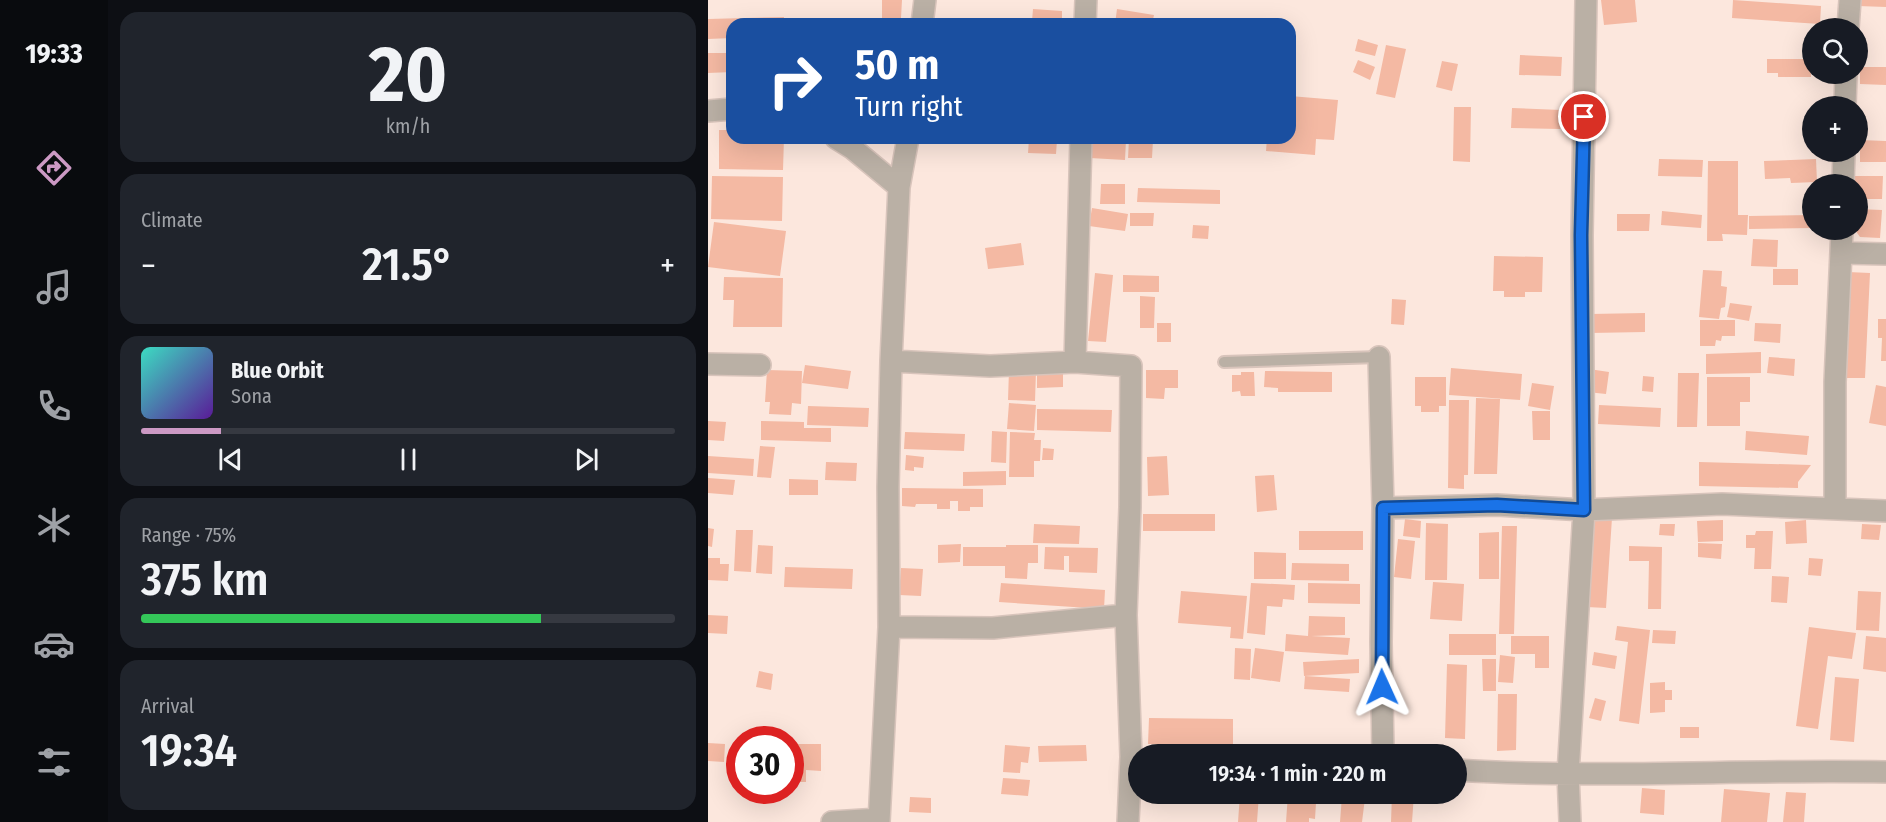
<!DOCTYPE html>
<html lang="en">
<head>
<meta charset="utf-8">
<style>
  :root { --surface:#171b24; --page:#20242c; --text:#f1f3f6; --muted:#9ea1a6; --line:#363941; --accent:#cc99c4 }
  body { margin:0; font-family:"Fira Sans Condensed",sans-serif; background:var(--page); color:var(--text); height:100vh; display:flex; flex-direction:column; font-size:22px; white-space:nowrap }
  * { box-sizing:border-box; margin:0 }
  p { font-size:20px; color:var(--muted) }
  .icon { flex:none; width:33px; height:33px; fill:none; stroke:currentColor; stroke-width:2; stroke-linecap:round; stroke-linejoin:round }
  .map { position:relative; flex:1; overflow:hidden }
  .sheet { display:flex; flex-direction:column; gap:12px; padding:12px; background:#0d0f14; width:600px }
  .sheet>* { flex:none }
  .top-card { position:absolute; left:18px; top:18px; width:570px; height:126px; border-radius:18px; box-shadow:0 6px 24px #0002; background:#1a4fa0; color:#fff; overflow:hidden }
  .fabs { position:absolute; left:1094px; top:18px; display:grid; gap:12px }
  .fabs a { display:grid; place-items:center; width:66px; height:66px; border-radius:50%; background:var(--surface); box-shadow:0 6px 24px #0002; font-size:30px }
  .speed { position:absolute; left:18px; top:726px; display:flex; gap:12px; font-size:30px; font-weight:700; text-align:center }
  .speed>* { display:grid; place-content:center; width:78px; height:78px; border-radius:50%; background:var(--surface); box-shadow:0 6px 24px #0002; line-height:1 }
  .speed .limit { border:9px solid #d22; background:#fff; color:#111 }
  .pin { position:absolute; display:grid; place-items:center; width:51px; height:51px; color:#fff; margin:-26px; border:3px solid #fff; border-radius:50%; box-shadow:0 2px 6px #0007 }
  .me { position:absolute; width:66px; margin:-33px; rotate:359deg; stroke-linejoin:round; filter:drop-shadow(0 0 4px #0008) }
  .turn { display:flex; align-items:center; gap:21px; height:126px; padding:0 30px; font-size:27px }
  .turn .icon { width:78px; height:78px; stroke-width:2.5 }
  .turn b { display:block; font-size:42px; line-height:51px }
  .big { font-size:45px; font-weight:600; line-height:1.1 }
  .sheet .card { flex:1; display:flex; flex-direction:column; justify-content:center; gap:9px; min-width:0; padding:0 21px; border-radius:18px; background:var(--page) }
  .sheet .dial { align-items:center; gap:0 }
  .dial b { font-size:78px; line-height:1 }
  .song { display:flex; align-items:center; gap:18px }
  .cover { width:72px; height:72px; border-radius:9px; background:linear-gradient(135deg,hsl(170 70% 55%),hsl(270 70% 35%)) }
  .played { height:6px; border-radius:3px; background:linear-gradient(90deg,var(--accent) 15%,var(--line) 15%) }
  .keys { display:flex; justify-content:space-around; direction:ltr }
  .heat { display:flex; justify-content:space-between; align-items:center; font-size:33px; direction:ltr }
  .charge { height:9px; border-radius:4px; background:linear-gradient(90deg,#34c759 75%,var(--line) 0) }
  .trip { position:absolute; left:420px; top:744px; width:339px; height:60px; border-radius:30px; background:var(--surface); box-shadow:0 6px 24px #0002; font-weight:600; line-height:60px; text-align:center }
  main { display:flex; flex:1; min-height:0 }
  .tabs { display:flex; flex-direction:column; width:108px; justify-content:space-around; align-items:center; background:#090b0e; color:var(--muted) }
  .tabs .icon { width:42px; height:42px }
  .tabs .current { color:var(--accent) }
  .tabs b { font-size:27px; color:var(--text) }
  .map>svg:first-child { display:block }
  .building { fill:#f4b9a3 }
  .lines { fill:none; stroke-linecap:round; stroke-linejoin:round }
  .service-casing { stroke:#d8c4bb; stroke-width:14 }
  .minor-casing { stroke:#d8c4bb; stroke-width:24 }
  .service { stroke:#bab0a5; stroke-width:10 }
  .minor { stroke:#bab0a5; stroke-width:21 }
  .route-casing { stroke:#114b97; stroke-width:15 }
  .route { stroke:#1a73e8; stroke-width:10 }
</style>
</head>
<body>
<main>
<nav class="tabs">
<b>19:33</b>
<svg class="icon current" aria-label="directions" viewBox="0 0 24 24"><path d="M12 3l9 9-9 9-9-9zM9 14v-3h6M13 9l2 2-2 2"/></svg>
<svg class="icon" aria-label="music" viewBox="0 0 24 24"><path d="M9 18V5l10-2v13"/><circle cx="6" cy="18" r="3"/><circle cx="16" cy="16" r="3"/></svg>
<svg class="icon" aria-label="phone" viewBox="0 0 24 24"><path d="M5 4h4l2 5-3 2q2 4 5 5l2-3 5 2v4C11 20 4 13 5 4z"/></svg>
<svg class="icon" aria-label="climate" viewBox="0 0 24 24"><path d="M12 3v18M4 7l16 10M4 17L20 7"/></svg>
<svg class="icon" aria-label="car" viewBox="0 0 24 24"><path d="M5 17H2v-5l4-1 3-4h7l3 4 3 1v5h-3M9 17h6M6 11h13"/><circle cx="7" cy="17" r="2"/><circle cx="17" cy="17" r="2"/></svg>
<svg class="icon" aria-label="filters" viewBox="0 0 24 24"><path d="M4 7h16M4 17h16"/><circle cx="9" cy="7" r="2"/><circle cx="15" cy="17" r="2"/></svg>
</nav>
<section class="sheet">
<div class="card dial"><b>20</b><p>km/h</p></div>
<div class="card"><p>Climate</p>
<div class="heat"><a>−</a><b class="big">21.5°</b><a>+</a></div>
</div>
<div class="card">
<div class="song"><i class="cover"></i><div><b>Blue Orbit</b><p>Sona</p></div></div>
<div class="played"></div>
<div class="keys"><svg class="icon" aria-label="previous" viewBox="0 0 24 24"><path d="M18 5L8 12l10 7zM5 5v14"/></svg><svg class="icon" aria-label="pause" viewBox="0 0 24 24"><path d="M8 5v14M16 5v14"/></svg><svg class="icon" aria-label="next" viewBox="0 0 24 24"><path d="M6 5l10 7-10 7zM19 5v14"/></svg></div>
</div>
<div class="card"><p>Range · 75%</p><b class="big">375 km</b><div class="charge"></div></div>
<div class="card"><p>Arrival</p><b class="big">19:34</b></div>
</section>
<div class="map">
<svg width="1178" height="822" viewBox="0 0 1178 822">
  <rect width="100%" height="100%" fill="#fce7dd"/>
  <path class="building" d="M174 0H194L193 18H174Z
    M893 0H927L929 22 896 25Z
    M1025 0 1113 6 1112 24 1024 18Z
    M1150 0H1178V7L1150 6Z
    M325 9 354 11V23L324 21Z
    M409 9 446 15 444 24H407Z
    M76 17V24H24V38L0 39V19Z
    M650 39 670 45 667 56 647 51Z
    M678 45 698 49 687 98 668 94Z
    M0 53H24V72L0 73Z
    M812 55 854 57 853 76 811 75Z
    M1059 59H1103V77H1070V73H1059Z
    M650 60 667 67 662 80 645 72Z
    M734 61 750 64 744 91 728 87Z
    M1152 67H1178V85L1152 84Z
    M582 96 630 100 626 140 608 139 607 155 558 151 559 138H582Z
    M746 107H763L762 162 745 161Z
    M804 108 853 110 852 129 803 128Z
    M11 130H24V138H76L75 170 11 169Z
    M384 138 418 140 417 160 382 158Z
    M321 139 349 140 348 154 320 153Z
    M421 139 445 140 444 158H420Z
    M1152 140 1178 141V162H1152Z
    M951 159 995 160 994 177 950 176Z
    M1108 159 1109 182 1083 183 1082 178 1057 179 1056 161Z
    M1000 161H1030V215H1040L1039 235 1014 234 1015 241H999Z
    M4 176 75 177 74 221 3 219Z
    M1146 176H1175L1174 199H1149V184H1145Z
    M393 184H417V204H392Z
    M430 188 512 190V204L429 202Z
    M384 208 420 214 417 231 381 226Z
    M1149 209 1174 210 1172 238 1152 237 1147 230H1149Z
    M954 211 994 215 993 228 953 225Z
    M422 213H446L445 226H422Z
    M909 214H942L941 231H909Z
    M1104 215V228L1041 229V216Z
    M6 222 78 231 72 276 0 267Z
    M485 225 501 226 500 239 484 238Z
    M1045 239 1070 240 1069 267 1043 266Z
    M313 243 316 265 280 269 277 248Z
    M786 256 835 257 834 292H817V297H796V291H785Z
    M1065 269H1090V285H1065Z
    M995 270 1014 271 1013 286 1019 287 1017 307 1013 308 1011 319 991 317Z
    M1140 272 1162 273 1157 378H1136Z
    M387 273 405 275 398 342 380 341Z
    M415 275 451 276V292H415Z
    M16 277 75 278 74 327H25L26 300H15Z
    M432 296 447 297 446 328H432Z
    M684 299 698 300 696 325 683 324Z
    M1022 303 1044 306 1041 321 1019 317Z
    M937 313V332L882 333V314Z
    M1170 319H1178V361H1173L1174 338H1170Z
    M992 320H1027V336H1014L1013 341 1008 340 1007 346H992Z
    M449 323H463V342H449Z
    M1047 323 1073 324 1072 343 1046 341Z
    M1053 352V373L998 374V354Z
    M1061 357 1087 359 1086 376 1059 373Z
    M97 365 143 371 140 389 94 383Z
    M743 368 814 374 812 400 741 395Z
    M881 369 901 372 898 394 879 392Z
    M59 370 94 371 93 404 84 403 83 415 61 414 62 402H57Z
    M301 370 328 371 327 401 300 400Z
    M438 370H470V388H457L456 399 438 398Z
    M355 371V387L329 388V372Z
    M557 371 624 372V392H570V388L556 387Z
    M533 372H546L547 396H533L532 391 524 392V375H533Z
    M970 373H991L989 427H969Z
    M935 376 946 377 945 392 934 391Z
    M707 377H738V406H731V412H713V406H707Z
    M999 377H1042V402H1032V426H999Z
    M824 383 846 386 842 410 820 406Z
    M1168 385 1178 387V426L1161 423Z
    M768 398 792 399 789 474H766Z
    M741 400H761L760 475H756V489L740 488Z
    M301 403 328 405 326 431 299 429Z
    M891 405 953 408 952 427 890 424Z
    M100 406 161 408 160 427 99 425Z
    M329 409 404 410 403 432 329 430Z
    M824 411H842V440H825Z
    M0 421 18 422 16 441 0 440Z
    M53 421 96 422V428H123V442L53 440Z
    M284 431 299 432 298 463 283 462Z
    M1038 431 1101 436 1099 455 1037 450Z
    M197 432 257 434 256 451 196 449Z
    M302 432 327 433 326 440H333L332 461H326V477H301Z
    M52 446 67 447 63 478 49 477Z
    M335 448 346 449 345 460H334Z
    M198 455 216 457 215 468 206 467V471L197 470Z
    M0 456 46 459 45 476 0 473Z
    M459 456 461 495 440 496 439 457Z
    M118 462 149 463 148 481 117 480Z
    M991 462 1103 465 1090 482V488L991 486Z
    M298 471V485L255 486V472Z
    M566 475 569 510 549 512 547 476Z
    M0 478 27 480 25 495 0 493Z
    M81 479 110 480V495H81Z
    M194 488 275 489V507H262V511H250V501H242V509H229V504H208L207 507 194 506Z
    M435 514H507V531H435Z
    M885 517 904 518 898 608 879 607Z
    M697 519 713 521 712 538 695 536Z
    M1015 520V541L990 542 989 521Z
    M1098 520 1099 543 1078 544 1077 522Z
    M718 523 740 524 739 580H717Z
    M326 524 372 526 371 544 325 543Z
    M952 524H967L966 536 951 535Z
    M1154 524 1173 525 1171 540 1153 539Z
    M794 526H809L806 634H791Z
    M0 528 6 529 4 547 0 546Z
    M28 530H45L43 572 26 571Z
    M591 531H655V550H591Z
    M1048 531H1065L1063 569H1046L1047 548H1038V535H1047Z
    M791 532V579H771V533Z
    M690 539 707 541 703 579 686 577Z
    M990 543 1014 544 1013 559 990 557Z
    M253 544 252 562 230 563V545Z
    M50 545 65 546 64 574 48 573Z
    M298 545H330V563H320L319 579 297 578V566H255V547H298Z
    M921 546 954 547 953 609H940L941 561H921Z
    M337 547 390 548 389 573 361 572V556H356V570L336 569Z
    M546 552 578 553V579H546Z
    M0 558H12V564H21L20 581 0 580Z
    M1101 558 1115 559 1113 576 1100 575Z
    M584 563 641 564V581L583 580Z
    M77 567 145 569 144 589 76 587Z
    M193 568 215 569 213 596 191 595Z
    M1064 576 1081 577 1079 603 1063 602Z
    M725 582 756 584 754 621 722 619Z
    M293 583 397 590 396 609 291 602Z
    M543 583 587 585 586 600 575 599 574 607 559 606 557 635 539 633Z
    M600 583 652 584V604L600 603Z
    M473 591 539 596 535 639 522 638 523 627 470 623Z
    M1150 591 1173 592 1171 631 1148 630Z
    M0 615 20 616 19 634 0 633Z
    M601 616 637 617V635L603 636 642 638 640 655 577 651 578 634 600 636Z
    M909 626 942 630 931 724 911 721 920 642 907 640Z
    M1101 627 1148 633 1144 659 1120 656 1110 729 1088 726Z
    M945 630 968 631 967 644 944 643Z
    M741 634H788V655H741Z
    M803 636H841V668H827V654H803Z
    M1158 636 1178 638V672L1155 669Z
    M527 648 543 649 542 680 526 679Z
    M547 648 576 652 572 682 543 678Z
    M886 652 909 656 907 669 884 665Z
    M792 655 807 657 805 683 790 682Z
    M651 659V673L596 676 595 662Z
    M774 659H788V691H775Z
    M739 664 759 665 757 739 737 738Z
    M51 671 65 674 63 690 48 687Z
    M597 676 642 679 641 692 596 689Z
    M1127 677 1151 679 1146 742 1122 740Z
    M957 682V690H964V700H957V712L942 713V683Z
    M790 694H809L808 750 789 751Z
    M887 698 898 701 893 721 881 718Z
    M441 718 525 719V745L440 744Z
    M972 727H991V738H972Z
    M0 743 17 744 16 762 0 761Z
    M82 744H113V771L98 770V782H82Z
    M297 745 322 747 320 763 313 762 312 773 295 772Z
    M378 745 379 761 331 762 330 746Z
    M25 765 32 766V785L23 783Z
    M295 778 322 780 320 796 293 794Z
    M934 788 957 790 956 815 932 813Z
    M1016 789 1062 793 1059 822H1013Z
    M1078 792 1098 793 1096 822H1075Z
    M532 794H551L549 822H530Z
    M580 794H602V803H608L607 819 601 818V822H578Z
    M684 794H706L704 822H683Z
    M634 796 657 798 654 822H632Z
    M202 797 223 798V813L201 812Z"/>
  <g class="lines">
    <defs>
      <path id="service" d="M516 362 671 357"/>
      <path id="minor" d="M214 24 217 0
        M377 24 378 0
        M1140 28 1142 0
        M1137 106 1138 74
        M0 111 24 109
        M128 138 144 148 191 187 183 361 180 487 181 627 171 822
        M1135 184 1136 152
        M191 187 200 138
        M1134 253 1178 254
        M671 357 675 508 673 642 675 754
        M183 361 282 366 367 362 423 366 422 507 418 615 423 757 420 822
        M367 362 373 138
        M0 364 52 365
        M675 508 789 505 876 510 1014 504 1178 511
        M1127 508V382L1134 230
        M181 627 285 628 418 615
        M748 770C891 779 1035 769 1178 772
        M124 822 171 819
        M862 822 860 774 876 510 874 235 878 0"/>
    </defs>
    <use href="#service" class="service-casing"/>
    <use href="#minor" class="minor-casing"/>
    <use href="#service" class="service"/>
    <use href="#minor" class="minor"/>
  </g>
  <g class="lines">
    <defs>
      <path id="route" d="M674 687 675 508 789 505 876 510 873 235 876 117"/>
    </defs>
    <use href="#route" class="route-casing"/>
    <use href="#route" class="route"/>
  </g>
</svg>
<div class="fabs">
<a><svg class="icon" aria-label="search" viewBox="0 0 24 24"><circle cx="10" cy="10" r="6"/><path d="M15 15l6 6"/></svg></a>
<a>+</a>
<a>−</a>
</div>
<div class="speed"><div class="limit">30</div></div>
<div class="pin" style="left:876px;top:117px;background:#d93025"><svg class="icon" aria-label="arrive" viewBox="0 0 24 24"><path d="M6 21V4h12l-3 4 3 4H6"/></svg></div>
<svg class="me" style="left:674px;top:687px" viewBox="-20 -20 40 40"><path d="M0-17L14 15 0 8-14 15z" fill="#1a73e8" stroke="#fff" stroke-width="4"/></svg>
<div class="trip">19:34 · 1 min · 220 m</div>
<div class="top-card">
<div class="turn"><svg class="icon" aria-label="right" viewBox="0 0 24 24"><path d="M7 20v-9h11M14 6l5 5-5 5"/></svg><div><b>50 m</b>Turn right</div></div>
</div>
</div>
</main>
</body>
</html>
